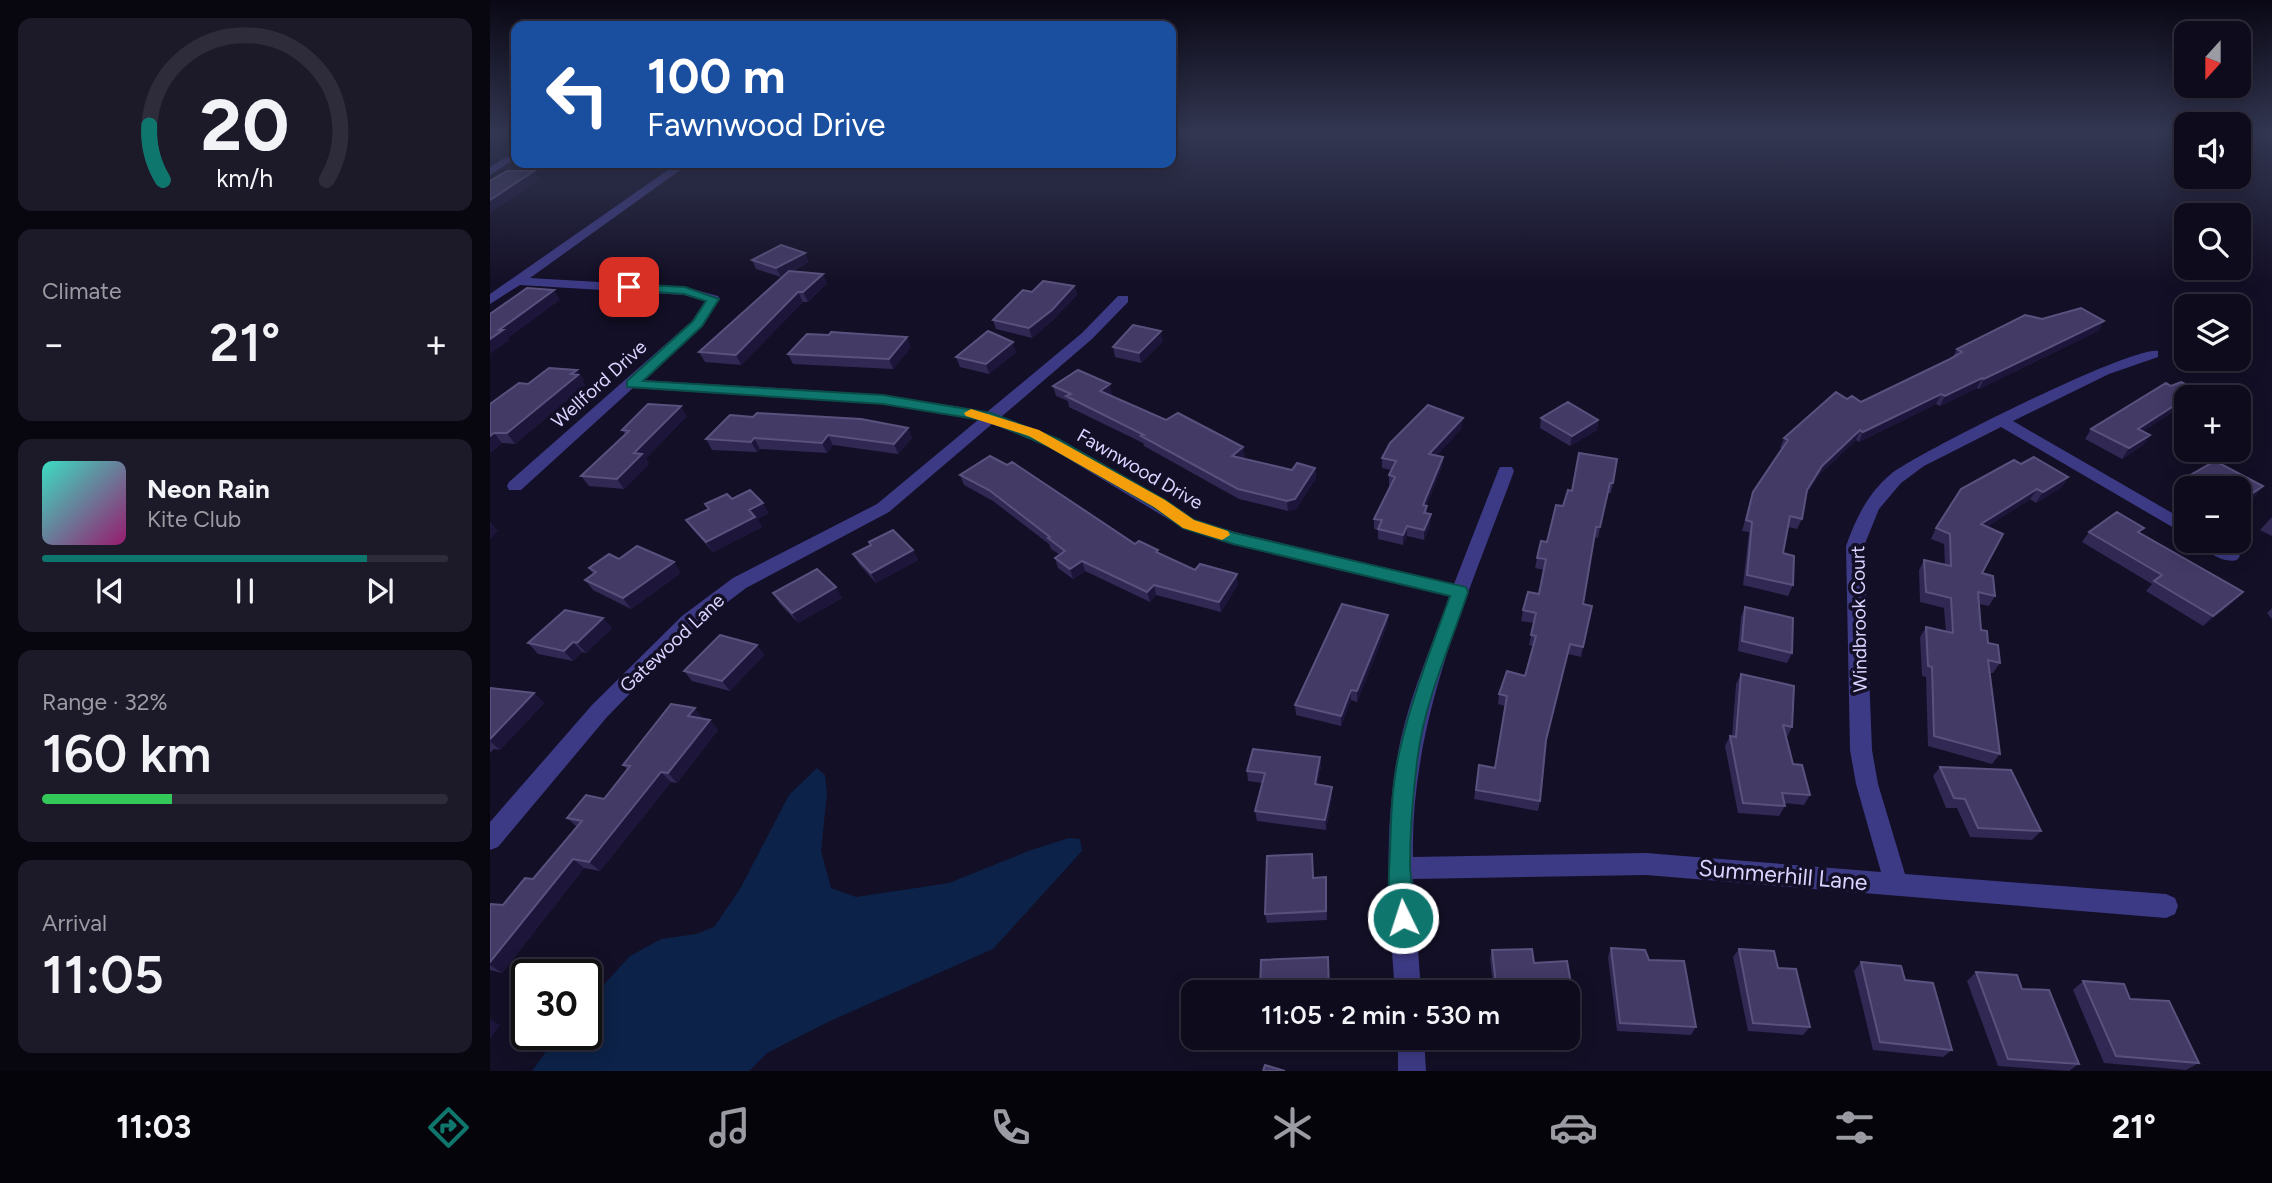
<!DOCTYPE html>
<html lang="en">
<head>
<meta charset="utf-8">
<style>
  :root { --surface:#0e0b1c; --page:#1c1929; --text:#f1f3f6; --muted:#9b9ba3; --line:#2e2b3b; --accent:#0f766e }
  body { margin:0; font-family:Figtree,sans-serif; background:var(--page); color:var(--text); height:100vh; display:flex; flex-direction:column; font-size:26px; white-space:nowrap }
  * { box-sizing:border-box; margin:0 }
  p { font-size:23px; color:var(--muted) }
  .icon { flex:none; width:38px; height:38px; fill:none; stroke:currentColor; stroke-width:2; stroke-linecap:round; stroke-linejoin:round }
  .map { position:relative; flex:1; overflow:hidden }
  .side { display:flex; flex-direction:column; gap:18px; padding:18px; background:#08060f; width:490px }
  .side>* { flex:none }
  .top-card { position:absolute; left:21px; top:21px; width:665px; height:147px; border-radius:14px; box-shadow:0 4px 18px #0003,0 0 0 2px var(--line); background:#1a4fa0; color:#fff; overflow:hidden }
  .needle { width:46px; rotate:201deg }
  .fabs { position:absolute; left:1684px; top:21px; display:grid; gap:14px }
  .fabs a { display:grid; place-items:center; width:77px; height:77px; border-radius:14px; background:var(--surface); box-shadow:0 4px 18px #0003,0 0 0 2px var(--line); font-size:35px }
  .speed { position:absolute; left:21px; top:959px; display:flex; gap:14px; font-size:35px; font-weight:700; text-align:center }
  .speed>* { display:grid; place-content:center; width:91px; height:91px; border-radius:50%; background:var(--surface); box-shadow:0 4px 18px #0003,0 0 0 2px var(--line); line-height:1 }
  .speed .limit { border:4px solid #111; border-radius:10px; background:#fff; color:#111 }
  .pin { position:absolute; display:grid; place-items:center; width:60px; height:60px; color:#fff; margin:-30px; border-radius:14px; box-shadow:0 4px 10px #0006 }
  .me { position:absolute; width:77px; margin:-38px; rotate:356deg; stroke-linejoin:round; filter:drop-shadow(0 0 5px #0008) }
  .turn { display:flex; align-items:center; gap:24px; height:147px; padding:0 21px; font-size:32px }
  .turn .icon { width:91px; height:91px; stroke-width:2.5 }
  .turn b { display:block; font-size:49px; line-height:60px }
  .big { font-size:52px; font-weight:600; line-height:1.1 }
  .side .card { flex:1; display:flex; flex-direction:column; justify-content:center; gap:10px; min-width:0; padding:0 24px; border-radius:14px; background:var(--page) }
  .side .dial { align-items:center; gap:0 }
  .dial svg { height:182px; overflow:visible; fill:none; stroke:var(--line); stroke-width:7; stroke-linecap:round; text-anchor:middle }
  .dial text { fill:var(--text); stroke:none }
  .song { display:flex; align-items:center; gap:21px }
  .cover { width:84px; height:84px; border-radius:10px; background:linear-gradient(135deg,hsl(170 70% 55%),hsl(320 70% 35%)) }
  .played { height:7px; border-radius:4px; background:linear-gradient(90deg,var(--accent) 80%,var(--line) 80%) }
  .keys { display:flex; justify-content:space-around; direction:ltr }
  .heat { display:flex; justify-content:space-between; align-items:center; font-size:38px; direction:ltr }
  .charge { height:10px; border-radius:5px; background:linear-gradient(90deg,#34c759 32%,var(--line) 0) }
  .trip { position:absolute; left:691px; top:980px; width:399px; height:70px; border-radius:14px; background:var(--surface); box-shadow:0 4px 18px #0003,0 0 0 2px var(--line); font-weight:600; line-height:70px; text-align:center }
  .tabs { display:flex; height:112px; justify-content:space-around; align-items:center; background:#06040b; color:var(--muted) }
  .tabs .icon { width:49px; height:49px }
  .tabs .on { color:var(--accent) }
  .tabs b { font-size:32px; color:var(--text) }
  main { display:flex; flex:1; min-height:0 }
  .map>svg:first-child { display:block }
  .water { fill:#0c2248 }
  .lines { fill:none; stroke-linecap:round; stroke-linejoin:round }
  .minor { fill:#3d3a85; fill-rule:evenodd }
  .wall { fill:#312854 }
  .shaded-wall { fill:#1d163a }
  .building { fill:#433a66; stroke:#5a527e; stroke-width:2 }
  .route { fill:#0f766e; stroke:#0a4d48; stroke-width:2 }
  .slow { fill:#f59e0b }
  .labels { text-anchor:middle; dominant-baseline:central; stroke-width:7; stroke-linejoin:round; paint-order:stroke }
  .street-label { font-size:19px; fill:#d9d4ff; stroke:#130f26 }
  .near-street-label { font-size:23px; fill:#d9d4ff; stroke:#130f26 }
</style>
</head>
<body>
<main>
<section class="side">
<div class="card dial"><svg viewBox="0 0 100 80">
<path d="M14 69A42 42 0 1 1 86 69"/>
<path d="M14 69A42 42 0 0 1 8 45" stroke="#0f766e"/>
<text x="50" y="56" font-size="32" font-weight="700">20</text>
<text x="50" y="72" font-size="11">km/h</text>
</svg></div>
<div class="card"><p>Climate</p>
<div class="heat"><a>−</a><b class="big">21°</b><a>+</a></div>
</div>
<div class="card">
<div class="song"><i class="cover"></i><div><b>Neon Rain</b><p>Kite Club</p></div></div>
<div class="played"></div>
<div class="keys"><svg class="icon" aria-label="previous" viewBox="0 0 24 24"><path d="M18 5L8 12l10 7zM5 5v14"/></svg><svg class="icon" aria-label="pause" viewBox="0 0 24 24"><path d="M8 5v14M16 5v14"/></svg><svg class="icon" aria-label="next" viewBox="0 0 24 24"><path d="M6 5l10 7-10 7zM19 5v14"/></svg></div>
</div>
<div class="card"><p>Range · 32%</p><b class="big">160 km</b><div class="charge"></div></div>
<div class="card"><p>Arrival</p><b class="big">11:05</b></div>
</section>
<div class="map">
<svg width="1782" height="1071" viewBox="0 0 1782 1071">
  <rect width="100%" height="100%" fill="#130f26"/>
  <path class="water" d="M327 768 335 775 337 793 331 851 341 888 366 897 459 883 541 850 579 838 590 839 592 851 503 949 340 1021 277 1053 259 1071H42L69 1034H96V1004L140 956 171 939 206 934 224 927 250 889 299 795Z"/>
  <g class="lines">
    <path class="minor" d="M16 157 25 159 0 175V167Z
      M188 163H200L40 278 195 287 228 296 230 299 212 327 153 380C268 388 384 389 497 412L592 333 628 296H638V302L602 339 511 417 569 440 705 520 745 532 964 584 1008 471 1010 467H1022L1024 471C978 596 920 721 923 857L1156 853 1391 872 1366 784 1360 750 1356 546C1366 518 1378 493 1401 474 1427 453 1643 345 1668 351V357L1619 374 1523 421 1696 521V535L1511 427 1434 466 1411 483 1389 509 1374 546 1382 750 1388 784 1415 874 1676 894 1685 898 1688 906 1685 914 1676 918 1156 875 923 879 931 992H905C899 913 893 832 908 753 918 700 941 647 960 596L743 544 693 528 557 446 502 424 399 512 256 588 206 626 117 717 8 847 0 850V822L102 705 192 616 243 578 387 504 488 420 393 404 143 388 31 490H19L17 486 19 482 202 321 215 301 194 295 30 285 0 304V294Z
      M1706 541C1723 540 1740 541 1750 556L1747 560C1735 564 1713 551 1706 541Z
      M908 1038H934L936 1071H908Z"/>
  </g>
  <path class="wall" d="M262 260 319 262 301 272 337 283 318 302H313L251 365 215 362 209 352 296 275 291 277 266 269Z
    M584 286 587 295 564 319 542 338 506 329 503 320 542 292Z
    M1552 319 1614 321 1608 331 1489 389 1487 388 1450 406 1446 404 1369 442 1366 440 1328 476 1316 495 1312 519 1307 529 1298 527 1293 553 1303 585 1298 596 1253 585 1259 532 1252 531 1260 502 1263 492 1292 449 1290 448 1294 438 1357 399 1371 402 1463 357 1467 349Z
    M673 341 651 363 625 357 623 347Z
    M421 347 403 369 303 364 298 354Z
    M526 352 499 374 470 367 466 357Z
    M87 370 94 380 92 381 95 385 25 444 12 443 0 453V404L38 384Z
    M563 386 622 394 620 395 755 457 753 459 802 470 825 468 826 478 806 509 798 511 749 499 654 446 653 443 579 407 578 401 566 396Z
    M1696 397V419L1683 412 1653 431 1660 435 1653 445 1632 459 1595 439 1601 429Z
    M197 416 156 458 159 464 134 489 99 486 91 476 135 434 132 430Z
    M1051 418 1108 420 1107 430 1080 446 1050 428Z
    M418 428 422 438 408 454 343 445 337 453 270 449 267 452 222 450 216 439Z
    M972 428 947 455 953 457 952 467 936 506 937 513 940 525 934 540 917 536 913 545 888 539V530L884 529V519L901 486 899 485V475L901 470 892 468V458Z
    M1089 453 1123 483 1121 493H1117L1108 538 1104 537 1093 604V647L1091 657 1078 654 1056 743 1050 801 1048 811 984 799 989 765 1005 768 1015 706 1008 704 1009 694 1035 676 1043 646 1039 645 1044 623 1031 621 1033 610 1049 594 1054 570 1045 568 1047 558 1057 542 1082 491Z
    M1531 464 1578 477 1572 487 1546 503 1540 499 1497 527 1492 573 1505 596 1499 606 1489 604 1491 630 1510 663 1503 673H1500L1510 754 1502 764 1438 746 1436 677 1432 676 1430 637 1436 627 1456 632 1454 608 1430 602 1429 570 1434 560 1455 565 1454 544 1441 539 1446 528Z
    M470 475 669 554 705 570 748 584 731 612 666 595 660 602 595 571 583 579 568 568 565 558 570 555 561 549 559 544 503 501 474 485Z
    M1697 477 1773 486 1765 496 1748 507V488H1696V491L1690 488Z
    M242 499 279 513 267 519 272 527 223 552 203 530 196 520 219 509 215 504Z
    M1782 517V536L1770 530Z
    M1599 532 1650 533 1743 602 1713 626 1656 591 1662 584 1592 542Z
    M379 542 423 550 428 560 386 583 369 564 363 554 380 545Z
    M129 559 191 573 141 609 103 590 95 580 103 574 99 568Z
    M283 593 352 598 308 623 290 604Z
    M1255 607 1302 653 1297 663 1248 651 1251 617Z
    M1782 608V619L1777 613Z
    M898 615 897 626 867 702 861 700 851 726 806 715 805 705Z
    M122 628 96 653 92 652 83 661 48 654 38 643Z
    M267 645 274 655 240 691 202 681 194 671Z
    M1251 674 1302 727 1297 737H1296L1303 764 1320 795 1314 805 1294 803 1295 806 1289 816 1248 813 1235 746 1240 736H1242L1246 684Z
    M0 688 44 693 54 703 10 750 4 749 0 753Z
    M213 718V719L220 720 228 730 187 783 181 782 110 871 94 868 12 973 0 970V904L13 905 43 879 87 827 77 818 114 799 138 770 133 765Z
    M830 757 831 767 827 785 842 787V797L836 830 767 821 765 811 773 783 758 781 757 771Z
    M1450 767 1551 831 1542 840 1480 837 1467 808H1456L1443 776Z
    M822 854 824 878 836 877 837 920 777 923 775 914Z
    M1121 948 1159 960 1206 1027 1201 1035 1127 1031 1118 957Z
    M1042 949 1044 963 1077 961 1087 1018 1084 1026H1078V992H1004L1000 959 1002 950Z
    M1249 949 1288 968 1320 1027 1313 1035 1258 1031 1243 957Z
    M1371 962 1415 980 1462 1050 1453 1057 1383 1050 1364 971Z
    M1486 972 1532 989 1589 1064 1579 1071 1508 1066 1477 981Z
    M1593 981 1640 999 1709 1063 1696 1070 1614 1063 1583 990Z
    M807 1038H840V1044L808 1046Z"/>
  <path class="shaded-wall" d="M44 171 50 179 0 213V200Z
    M315 253 319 262 291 277 286 268Z
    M333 274 337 283 318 302 313 292Z
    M584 286 587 295 564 319 542 338 539 328Z
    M64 290 70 300 18 338 20 340 0 354V339L9 330Z
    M308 292 313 302 251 365 246 355Z
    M1614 321 1608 331 1489 389 1494 379Z
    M671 331 673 341 651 363 649 353Z
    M417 337 421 347 403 369 399 359Z
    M523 342 526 352 499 374 496 364Z
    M87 370 94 380 92 381 95 385 25 444 17 433Z
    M1492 378 1487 388 1450 406 1455 396Z
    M620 384 622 394 612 401 610 391Z
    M1451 394 1446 404 1369 442 1373 432Z
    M1690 402 1683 412 1641 439 1648 429Z
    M191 406 197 416 156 458 159 464 134 489 127 479 144 453Z
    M973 418 972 428 939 464V454Z
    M1108 420 1107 430 1080 446 1082 436Z
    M418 428 422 438 408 454 404 444Z
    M1370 430 1366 440 1328 476 1313 500 1317 490 1332 466Z
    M4 433 12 443 0 453V436Z
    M338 435 343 445 337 453 332 443Z
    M1660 435 1653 445 1632 459 1639 448Z
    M264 438 270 449 267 452 261 442Z
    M753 447 755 457 743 466 742 456Z
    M953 457 952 467 933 515V505Z
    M825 468 826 478 806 509 798 511 797 501Z
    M1578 477 1572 487 1546 503 1553 492Z
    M1773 486 1765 496 1748 507V504L1751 501Z
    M1547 489 1540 499 1485 535 1491 524Z
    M273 503 279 513 267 519 272 527 223 552 216 542 259 510Z
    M941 514 940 525 934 540V530Z
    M0 521 8 531 0 540Z
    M917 526V536L913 545V535Z
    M423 550 428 560 386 583 381 573Z
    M592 561 595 571 583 579 580 569Z
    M184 562 191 573 141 609 133 598Z
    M747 574 748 584 731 612 729 602Z
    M664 585 666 595 660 602 657 592Z
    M346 587 352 598 308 623 302 613Z
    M1753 592 1743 602 1713 626 1723 616Z
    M898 615 897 626 867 702V691Z
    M113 618 122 628 96 653 87 643Z
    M83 642 92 652 83 661 74 651Z
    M267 645 274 655 240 691 232 681Z
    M861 690V700L851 726V716Z
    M44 693 54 703 10 750 0 741V739Z
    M205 708 213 718 206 726 198 716Z
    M220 720 228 730 187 783 178 773Z
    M830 757 831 767 826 794 825 784Z
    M171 772 181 782 110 871 99 862Z
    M842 787V797L836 830 835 820Z
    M83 859 94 868 12 973 0 965V962Z
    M0 1019 10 1025 0 1039Z"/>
  <path class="building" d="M17 171H44L0 200V181Z
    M291 245 315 253 286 268 262 260Z
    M299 271 333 274 313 292H308L246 355 209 352Z
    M553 281 584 286 562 310 539 328 503 320 533 290 542 292Z
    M37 288 64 290 9 330H13L0 339V314Z
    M1591 308 1614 321 1494 379 1492 378 1455 396 1451 394 1373 432 1370 430 1332 466 1317 490 1312 519 1300 516 1293 553 1304 556 1303 585 1257 575 1262 522 1256 520 1263 492 1298 440 1294 438 1346 392 1357 399 1362 396 1371 402 1458 360 1472 352 1467 349 1535 315 1552 319Z
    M643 325 671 331 649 353 623 347Z
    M498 331 523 342 496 364 466 357Z
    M341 332 417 337 399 359 298 354 317 334 339 335Z
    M59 368 87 370 81 374 88 375 17 433H4L0 436V404L29 383 38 384Z
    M588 370 620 384 610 391 676 420 688 413 753 447 742 456 802 470 807 463 825 468 805 499 797 501 748 489 651 436 654 435 576 396 581 394 563 386Z
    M1691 382 1722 397H1696V405L1690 402 1648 429 1660 435 1639 448 1601 429 1676 383 1681 386Z
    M1078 402 1108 420 1082 436 1051 418Z
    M158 404 191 406 144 453 152 454 127 479 91 476 139 431 132 430Z
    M938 405 973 418 939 454 953 457 933 505 937 506 934 513 941 514 934 530 917 526 913 535 888 529 892 520 884 519 905 477 899 475 906 461 892 458 900 443Z
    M267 413 371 419 418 428 404 444 338 435 332 443 264 438 261 442 216 439 240 415 263 417Z
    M1089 453 1127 459 1123 483H1120L1110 527H1106L1093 604 1102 606 1093 647 1080 644 1056 740 1050 801 986 790 989 765 1005 768 1017 696 1009 694 1017 671 1035 676 1046 636 1041 635 1046 613 1033 610 1038 592 1049 594 1056 559 1047 558 1051 541 1057 542 1066 505 1073 506 1078 490 1082 491Z
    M500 456 517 465 522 462 645 544 649 541 668 550 666 552 705 570 710 564 747 574 729 602 664 585 657 592 592 561 580 569 565 558 575 551 558 538 560 537 499 490 470 475Z
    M1544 457 1578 477 1553 492 1547 489 1491 524 1513 534 1492 573 1503 576 1505 596 1488 592 1491 630 1497 631 1498 643 1508 645 1510 663 1498 660 1510 754 1444 736 1442 667 1438 666 1436 627 1463 633 1461 598 1436 592 1434 560 1461 566 1460 534 1446 528 1471 489 1524 460 1531 464Z
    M1725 461 1773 486 1751 501 1748 500V488H1727L1725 487 1717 488 1697 477Z
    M260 490 273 503 259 510 265 517 216 542 196 520 219 509 215 504 237 494 242 499Z
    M1627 512 1654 528 1648 532 1753 592 1723 616 1664 581 1672 575 1599 532Z
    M403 530 423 550 381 573 363 554 381 545 379 542Z
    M147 546 184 562 133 598 95 580 106 572 99 568 119 554 129 559Z
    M327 569 346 587 302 613 283 593Z
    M852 604 898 615 867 691 861 690 851 716 805 705Z
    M1255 607 1303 618 1302 653 1252 641Z
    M75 610 113 618 87 643 83 642 74 651 38 643Z
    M230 635 267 645 232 681 194 671Z
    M1251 674 1304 686 1302 727 1293 725 1303 764 1312 765 1320 795 1292 793 1295 806 1253 803 1240 736 1246 737Z
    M0 688 44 693 0 739Z
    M181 704 205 708 198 716 220 720 178 773 171 772 99 862 83 859 0 962V904L13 905 35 878 43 879 92 821 77 818 96 795 114 799 140 766 133 765Z
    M763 749 830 757 825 784 842 787 835 820 765 811 775 773 757 771Z
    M1450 767 1521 770 1551 831 1488 828 1475 799 1464 798Z
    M822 854 823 878 836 877V911L775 914 777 856Z
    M1121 948 1155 950 1159 960 1194 961 1206 1027 1130 1023Z
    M1042 949 1044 963 1077 961 1087 1018H1078V992H1007L1002 950Z
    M1249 949 1284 951 1288 968 1306 969 1320 1027 1263 1023Z
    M838 957 839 992H770L771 960Z
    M1371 962 1411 966 1415 980 1443 983 1462 1050 1390 1042Z
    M1486 972 1527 975 1532 989 1559 990 1589 1064 1518 1059Z
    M1593 981 1634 984 1640 999 1679 1001 1709 1063 1626 1056Z
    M775 1065 795 1071H773Z"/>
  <linearGradient id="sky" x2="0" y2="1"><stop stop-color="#0a0815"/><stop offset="0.47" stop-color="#333752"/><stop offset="1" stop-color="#333752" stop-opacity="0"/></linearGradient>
  <rect width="1782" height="283" fill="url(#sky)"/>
  <path class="route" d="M139 284 195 287 229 299 212 326 153 381 393 395 501 413 568 439 675 500 704 520 745 533 976 587 978 592C961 644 935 700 928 755 923 792 920 830 920 867 921 886 928 909 921 926L913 929 905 926C896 905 899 874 900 851 901 817 902 782 910 749 922 697 942 646 960 596L743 544 693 528 664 507 558 446 498 421 393 404 137 387V381L203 321 216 301 194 294 135 290 133 287Z"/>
  <path class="slow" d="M481 409 549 430 675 500 704 520 738 531 740 535 732 540 693 528 664 507 539 436 476 416 474 413Z"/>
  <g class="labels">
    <g class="street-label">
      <text transform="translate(109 384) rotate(-42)">Wellford Drive</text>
      <text transform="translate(650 469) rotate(30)">Fawnwood Drive</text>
      <text transform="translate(1369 619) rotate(-91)">Windbrook Court</text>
      <text transform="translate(182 643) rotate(-43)">Gatewood Lane</text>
    </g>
    <g class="near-street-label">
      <text transform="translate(1293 875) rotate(5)">Summerhill Lane</text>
    </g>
  </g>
</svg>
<div class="fabs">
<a><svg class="needle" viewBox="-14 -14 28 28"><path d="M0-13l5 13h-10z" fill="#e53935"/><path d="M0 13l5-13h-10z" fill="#9b9ba3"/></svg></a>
<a><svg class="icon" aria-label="sound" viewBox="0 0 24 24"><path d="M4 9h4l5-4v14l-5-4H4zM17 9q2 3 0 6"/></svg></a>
<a><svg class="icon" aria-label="search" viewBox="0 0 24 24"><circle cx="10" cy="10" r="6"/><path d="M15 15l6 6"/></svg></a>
<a><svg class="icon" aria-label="layers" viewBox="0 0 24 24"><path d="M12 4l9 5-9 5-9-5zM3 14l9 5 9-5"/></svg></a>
<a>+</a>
<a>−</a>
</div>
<div class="speed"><div class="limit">30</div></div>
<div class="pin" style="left:139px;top:287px;background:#d93025"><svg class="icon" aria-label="arrive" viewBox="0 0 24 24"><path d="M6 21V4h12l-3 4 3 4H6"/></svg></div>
<svg class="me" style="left:913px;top:918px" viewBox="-20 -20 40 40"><circle r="17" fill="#0f766e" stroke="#fff" stroke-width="3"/><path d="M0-11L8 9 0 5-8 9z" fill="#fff"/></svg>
<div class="trip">11:05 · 2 min · 530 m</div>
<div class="top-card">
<div class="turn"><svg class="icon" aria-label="left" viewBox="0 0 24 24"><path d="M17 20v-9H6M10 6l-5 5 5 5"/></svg><div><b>100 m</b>Fawnwood Drive</div></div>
</div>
</div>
</main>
<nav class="tabs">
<b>11:03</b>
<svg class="icon on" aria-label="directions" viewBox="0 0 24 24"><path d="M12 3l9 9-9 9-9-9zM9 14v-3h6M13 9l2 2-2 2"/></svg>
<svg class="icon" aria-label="music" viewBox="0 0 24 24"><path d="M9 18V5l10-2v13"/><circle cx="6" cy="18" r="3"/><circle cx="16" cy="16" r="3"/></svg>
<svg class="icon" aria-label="phone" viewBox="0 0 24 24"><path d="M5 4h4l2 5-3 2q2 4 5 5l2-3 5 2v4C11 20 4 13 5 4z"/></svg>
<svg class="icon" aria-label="climate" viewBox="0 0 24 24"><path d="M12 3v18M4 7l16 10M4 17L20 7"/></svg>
<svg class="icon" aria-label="car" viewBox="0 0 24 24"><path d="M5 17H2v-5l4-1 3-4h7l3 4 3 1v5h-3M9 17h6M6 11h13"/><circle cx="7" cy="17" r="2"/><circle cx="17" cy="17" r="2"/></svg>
<svg class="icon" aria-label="filters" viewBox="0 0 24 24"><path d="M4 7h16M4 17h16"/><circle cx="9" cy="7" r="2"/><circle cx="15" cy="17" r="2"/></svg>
<b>21°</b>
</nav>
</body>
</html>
